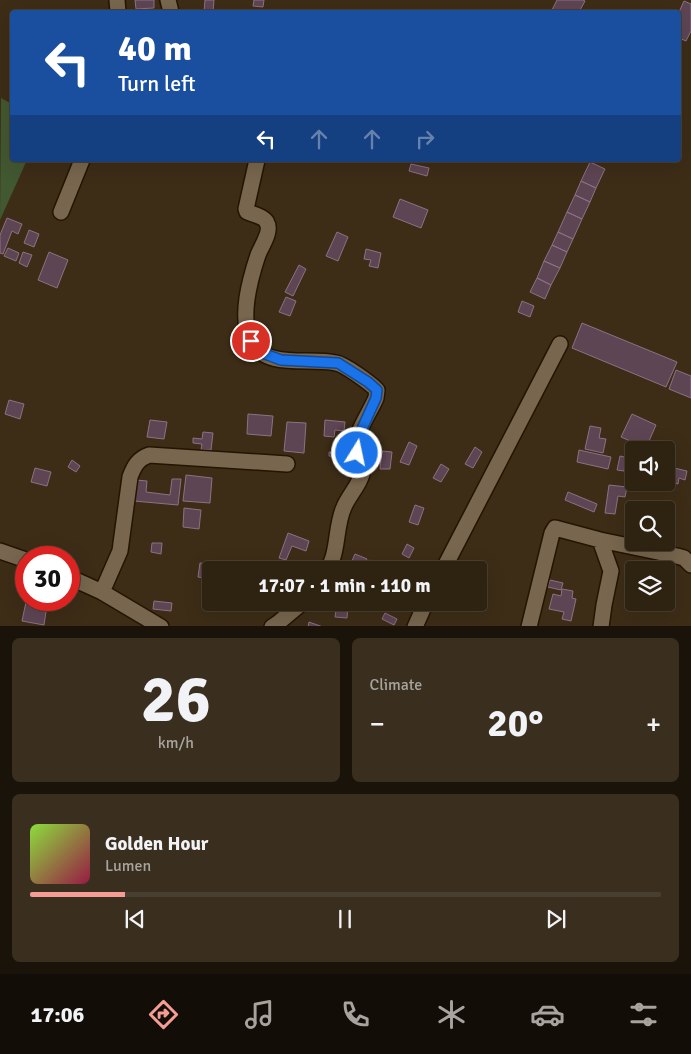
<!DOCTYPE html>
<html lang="en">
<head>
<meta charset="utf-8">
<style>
  :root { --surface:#2e2211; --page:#3a2f1f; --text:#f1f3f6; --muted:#a7a49f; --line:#493f31; --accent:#f59c95 }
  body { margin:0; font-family:Signika,sans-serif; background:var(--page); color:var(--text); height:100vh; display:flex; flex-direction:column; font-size:19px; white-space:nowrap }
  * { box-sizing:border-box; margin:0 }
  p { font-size:16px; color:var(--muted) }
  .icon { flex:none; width:28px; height:28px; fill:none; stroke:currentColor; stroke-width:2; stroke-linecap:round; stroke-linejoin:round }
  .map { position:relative; height:626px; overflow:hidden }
  .details { display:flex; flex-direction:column; gap:12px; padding:12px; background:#191309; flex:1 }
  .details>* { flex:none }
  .top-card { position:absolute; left:10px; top:10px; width:671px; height:152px; border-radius:5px; box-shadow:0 5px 20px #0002,0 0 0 1px var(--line); background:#1a4fa0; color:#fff; overflow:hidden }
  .fabs { position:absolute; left:625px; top:441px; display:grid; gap:10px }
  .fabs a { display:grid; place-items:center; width:50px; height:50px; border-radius:5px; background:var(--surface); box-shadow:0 5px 20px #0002,0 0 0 1px var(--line); font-size:25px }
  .speed { position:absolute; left:15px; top:546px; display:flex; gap:10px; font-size:25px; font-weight:700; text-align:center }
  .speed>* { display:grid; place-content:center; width:65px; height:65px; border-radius:50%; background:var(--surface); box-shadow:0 5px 20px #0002,0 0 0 1px var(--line); line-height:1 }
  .speed .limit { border:8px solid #d22; background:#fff; color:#111 }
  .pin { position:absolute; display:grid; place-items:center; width:42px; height:42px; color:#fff; margin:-21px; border:2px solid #fff; border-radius:50%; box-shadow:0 1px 5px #0007 }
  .me { position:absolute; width:55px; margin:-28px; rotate:10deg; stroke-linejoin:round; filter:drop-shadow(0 0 4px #0008) }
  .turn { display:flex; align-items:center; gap:18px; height:105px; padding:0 25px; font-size:22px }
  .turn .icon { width:65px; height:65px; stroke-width:2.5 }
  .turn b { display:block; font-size:35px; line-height:42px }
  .lanes { display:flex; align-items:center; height:48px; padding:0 25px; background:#0003; justify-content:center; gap:25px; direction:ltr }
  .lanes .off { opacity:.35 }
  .big { font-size:38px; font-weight:700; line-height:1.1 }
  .details .card { flex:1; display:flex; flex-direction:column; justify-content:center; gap:8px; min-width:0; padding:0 18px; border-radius:8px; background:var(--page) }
  .details .dial { align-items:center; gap:0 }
  .dial b { font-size:65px; line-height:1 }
  .song { display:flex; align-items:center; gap:15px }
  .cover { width:60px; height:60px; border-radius:8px; background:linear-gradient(135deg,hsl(90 70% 55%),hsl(340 70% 35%)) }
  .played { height:5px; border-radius:2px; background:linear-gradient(90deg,var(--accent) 15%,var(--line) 15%) }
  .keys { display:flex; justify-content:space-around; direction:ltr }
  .heat { display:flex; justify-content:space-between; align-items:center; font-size:28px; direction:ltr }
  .details .tiles { flex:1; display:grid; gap:12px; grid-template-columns:1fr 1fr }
  .card:last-child { grid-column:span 2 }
  .trip { position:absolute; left:202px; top:561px; width:285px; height:50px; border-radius:5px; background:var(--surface); box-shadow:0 5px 20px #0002,0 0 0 1px var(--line); font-weight:700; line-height:50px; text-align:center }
  .tab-bar { display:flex; height:80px; justify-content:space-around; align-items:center; background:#120e07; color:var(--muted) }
  .tab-bar .icon { width:35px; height:35px }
  .tab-bar .current { color:var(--accent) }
  .tab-bar b { font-size:22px; color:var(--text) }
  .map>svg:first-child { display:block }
  .green { fill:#425831 }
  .building { fill:#5e4554; stroke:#8d7182 }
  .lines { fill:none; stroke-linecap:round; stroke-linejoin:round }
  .minor-casing { stroke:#241501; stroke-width:18 }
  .minor { stroke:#78664e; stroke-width:15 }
  .route-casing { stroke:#114b97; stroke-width:12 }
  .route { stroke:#1a73e8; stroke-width:9 }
</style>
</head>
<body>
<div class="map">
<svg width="691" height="627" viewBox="0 0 691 627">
  <rect width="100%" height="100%" fill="#3d2d17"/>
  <path class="green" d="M1 98 12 104V160H27L0 220Z"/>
  <path class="building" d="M135 0H154V8L136 9Z
    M205 0H214L213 12H204Z
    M254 0H264L263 7 253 6Z
    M557 0H583L585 1 579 12H551Z
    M684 1 691 4V31L686 41 679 38V12Z
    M590 162 605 169 596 188 581 181Z
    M411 164 429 168 427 176 409 171Z
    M581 181 596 188 590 202 575 195Z
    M575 195 590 202 582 219 567 212Z
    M400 199 428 210 421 228 393 217Z
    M567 212 582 219 573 239 558 232Z
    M7 218 22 224 18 234 12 231 3 254 0 253V235Z
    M29 230 39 234 34 247 24 243Z
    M337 232 348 237 338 261 326 256Z
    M558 232 573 239 567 252 552 245Z
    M552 245 567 252 560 268 544 261Z
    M8 248 19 253 16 261 4 256Z
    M366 249 381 253 378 268 369 266 371 260 364 259Z
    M23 252 32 255 27 267 19 263Z
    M49 252 68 260 57 288 38 280Z
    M544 261 560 268 551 285 537 278Z
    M299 265 306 269 293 296 285 292Z
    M537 278 551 285 545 299 530 292Z
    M286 297 296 301 290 316 279 312Z
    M522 301 534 306 530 317 518 312Z
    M582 323 677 362 666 387 572 348Z
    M676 370 691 376V398L669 389Z
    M9 400 24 404 20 419 5 414Z
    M248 414 273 416 271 436 247 434Z
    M632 414 656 425 646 448 621 437Z
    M150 420 167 422 164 439 147 437Z
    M325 420 345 422 344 431 335 430 334 437 324 436Z
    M287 422 306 423 304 453 284 451Z
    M590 426 601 428 599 438 606 439 603 453 585 449Z
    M203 432 213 433 211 450H201L202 444 193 443V438L202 439Z
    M409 442 417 446 409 465 400 462Z
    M475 447 482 452 473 468 465 464Z
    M579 450 611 457 608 469 577 462Z
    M382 451 392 452 390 469H380Z
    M329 452 337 453 336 457 329 456Z
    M666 455 675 457 673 466 666 465Z
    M620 456 633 459 632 467 625 465 624 471 617 470Z
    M72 460 80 466 76 472 68 467Z
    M441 464 449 469 441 482 433 478Z
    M35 468 51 472 47 486 31 482Z
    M666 468H670L668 480 666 479Z
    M674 468 687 471 685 480 679 478 678 484 671 482Z
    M186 475 212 478 210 503 183 501Z
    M172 479H181L178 505 134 501 136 480 147 481 146 492 170 495Z
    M609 485 627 487 625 497 618 496 615 514 605 513Z
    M568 492 597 504 594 512 565 500Z
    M415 505 424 508 418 525 409 522Z
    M184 508 201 510 199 529 183 527Z
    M288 533 309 541 306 551 292 546 286 560 279 558Z
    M152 543H162L161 554 151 552Z
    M407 544 414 548 409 558 402 554Z
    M355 554 367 559 362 568 351 563Z
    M369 560 383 567 382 570H370L365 567Z
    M200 563 223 566 222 570H211V579L198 577Z
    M550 580 563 583 561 590 548 587Z
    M562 589 573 591 572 598 576 599 571 621 562 619 564 612 549 609 553 594 561 596Z
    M154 601 172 603 171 611 153 609Z
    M26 602 47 605 44 625 22 621Z
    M221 602H232L231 606Z
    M337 604 348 605 347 618 335 617Z
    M385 613 397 619 394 625 382 619Z
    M309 622 323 627H308Z"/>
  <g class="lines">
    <defs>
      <path id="minor" d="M117 0 118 12
        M168 0 171 12
        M257 160 246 209 247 212C253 214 265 217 267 223 272 231 261 247 258 255 250 279 239 317 251 341 266 370 309 357 336 363 344 364 370 383 377 390L376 398C371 410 356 433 355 444 354 453 364 460 363 469 362 482 349 495 344 507 335 526 339 553 327 570
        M61 212 82 160
        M600 540 611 571 604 605 601 627
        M0 551 26 560
        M443 570 560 344
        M69 577 102 592 161 627
        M102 592 120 551 130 477C134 466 138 459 149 455L287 464
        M272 627 278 623 303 602
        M415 627 426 602
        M529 627 552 533 555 528 600 540 677 556 684 558 691 565"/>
    </defs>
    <use href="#minor" class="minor-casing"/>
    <use href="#minor" class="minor"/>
  </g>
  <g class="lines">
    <defs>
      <path id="route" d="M251 341 257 351 281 360 338 363 368 382 377 390 376 398 355 444 357 453"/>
    </defs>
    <use href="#route" class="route-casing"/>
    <use href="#route" class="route"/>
  </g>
</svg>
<div class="fabs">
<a><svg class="icon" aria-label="sound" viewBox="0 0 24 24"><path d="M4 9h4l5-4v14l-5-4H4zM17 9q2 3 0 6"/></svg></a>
<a><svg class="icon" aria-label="search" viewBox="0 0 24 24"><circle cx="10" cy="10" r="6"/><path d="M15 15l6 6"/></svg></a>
<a><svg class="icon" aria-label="layers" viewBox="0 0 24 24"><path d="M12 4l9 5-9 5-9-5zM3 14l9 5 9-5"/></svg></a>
</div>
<div class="speed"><div class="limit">30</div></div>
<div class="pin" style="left:251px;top:341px;background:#d93025"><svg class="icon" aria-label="arrive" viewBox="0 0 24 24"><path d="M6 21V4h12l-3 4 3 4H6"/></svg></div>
<svg class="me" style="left:357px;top:453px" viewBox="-20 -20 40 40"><circle r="17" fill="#1a73e8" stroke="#fff" stroke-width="3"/><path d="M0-11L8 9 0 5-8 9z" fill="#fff"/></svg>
<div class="trip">17:07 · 1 min · 110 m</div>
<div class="top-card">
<div class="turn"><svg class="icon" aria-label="left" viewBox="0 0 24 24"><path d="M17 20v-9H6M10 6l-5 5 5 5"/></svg><div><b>40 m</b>Turn left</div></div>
<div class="lanes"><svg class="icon" aria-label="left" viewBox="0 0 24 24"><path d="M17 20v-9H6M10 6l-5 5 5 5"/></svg><svg class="icon off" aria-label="ahead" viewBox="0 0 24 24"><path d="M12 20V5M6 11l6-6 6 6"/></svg><svg class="icon off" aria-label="ahead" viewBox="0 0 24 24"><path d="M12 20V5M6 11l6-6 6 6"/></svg><svg class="icon off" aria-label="right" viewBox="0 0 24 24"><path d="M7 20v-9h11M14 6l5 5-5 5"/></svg></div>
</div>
</div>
<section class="details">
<div class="tiles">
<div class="card dial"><b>26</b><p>km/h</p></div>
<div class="card"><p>Climate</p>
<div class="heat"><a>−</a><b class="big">20°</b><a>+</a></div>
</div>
<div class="card">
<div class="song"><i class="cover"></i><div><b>Golden Hour</b><p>Lumen</p></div></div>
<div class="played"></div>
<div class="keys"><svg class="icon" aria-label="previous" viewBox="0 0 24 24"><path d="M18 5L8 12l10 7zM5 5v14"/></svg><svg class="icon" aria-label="pause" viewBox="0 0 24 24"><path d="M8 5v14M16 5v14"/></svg><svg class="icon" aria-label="next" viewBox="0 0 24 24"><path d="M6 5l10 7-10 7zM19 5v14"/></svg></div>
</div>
</div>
</section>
<nav class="tab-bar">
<b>17:06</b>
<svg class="icon current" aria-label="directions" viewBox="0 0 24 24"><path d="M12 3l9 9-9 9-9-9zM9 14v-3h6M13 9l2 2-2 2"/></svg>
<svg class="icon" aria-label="music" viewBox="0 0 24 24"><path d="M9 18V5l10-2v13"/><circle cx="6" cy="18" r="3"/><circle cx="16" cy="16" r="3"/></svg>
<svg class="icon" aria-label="phone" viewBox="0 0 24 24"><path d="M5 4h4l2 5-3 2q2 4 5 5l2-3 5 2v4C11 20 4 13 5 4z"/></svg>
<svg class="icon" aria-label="climate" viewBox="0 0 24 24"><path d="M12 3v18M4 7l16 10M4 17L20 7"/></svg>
<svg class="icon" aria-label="car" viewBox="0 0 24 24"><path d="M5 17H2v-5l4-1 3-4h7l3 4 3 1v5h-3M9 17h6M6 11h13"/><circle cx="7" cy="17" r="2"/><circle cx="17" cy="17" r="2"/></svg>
<svg class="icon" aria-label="filters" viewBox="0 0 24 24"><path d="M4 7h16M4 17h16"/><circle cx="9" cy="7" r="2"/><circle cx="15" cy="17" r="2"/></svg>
</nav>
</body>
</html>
